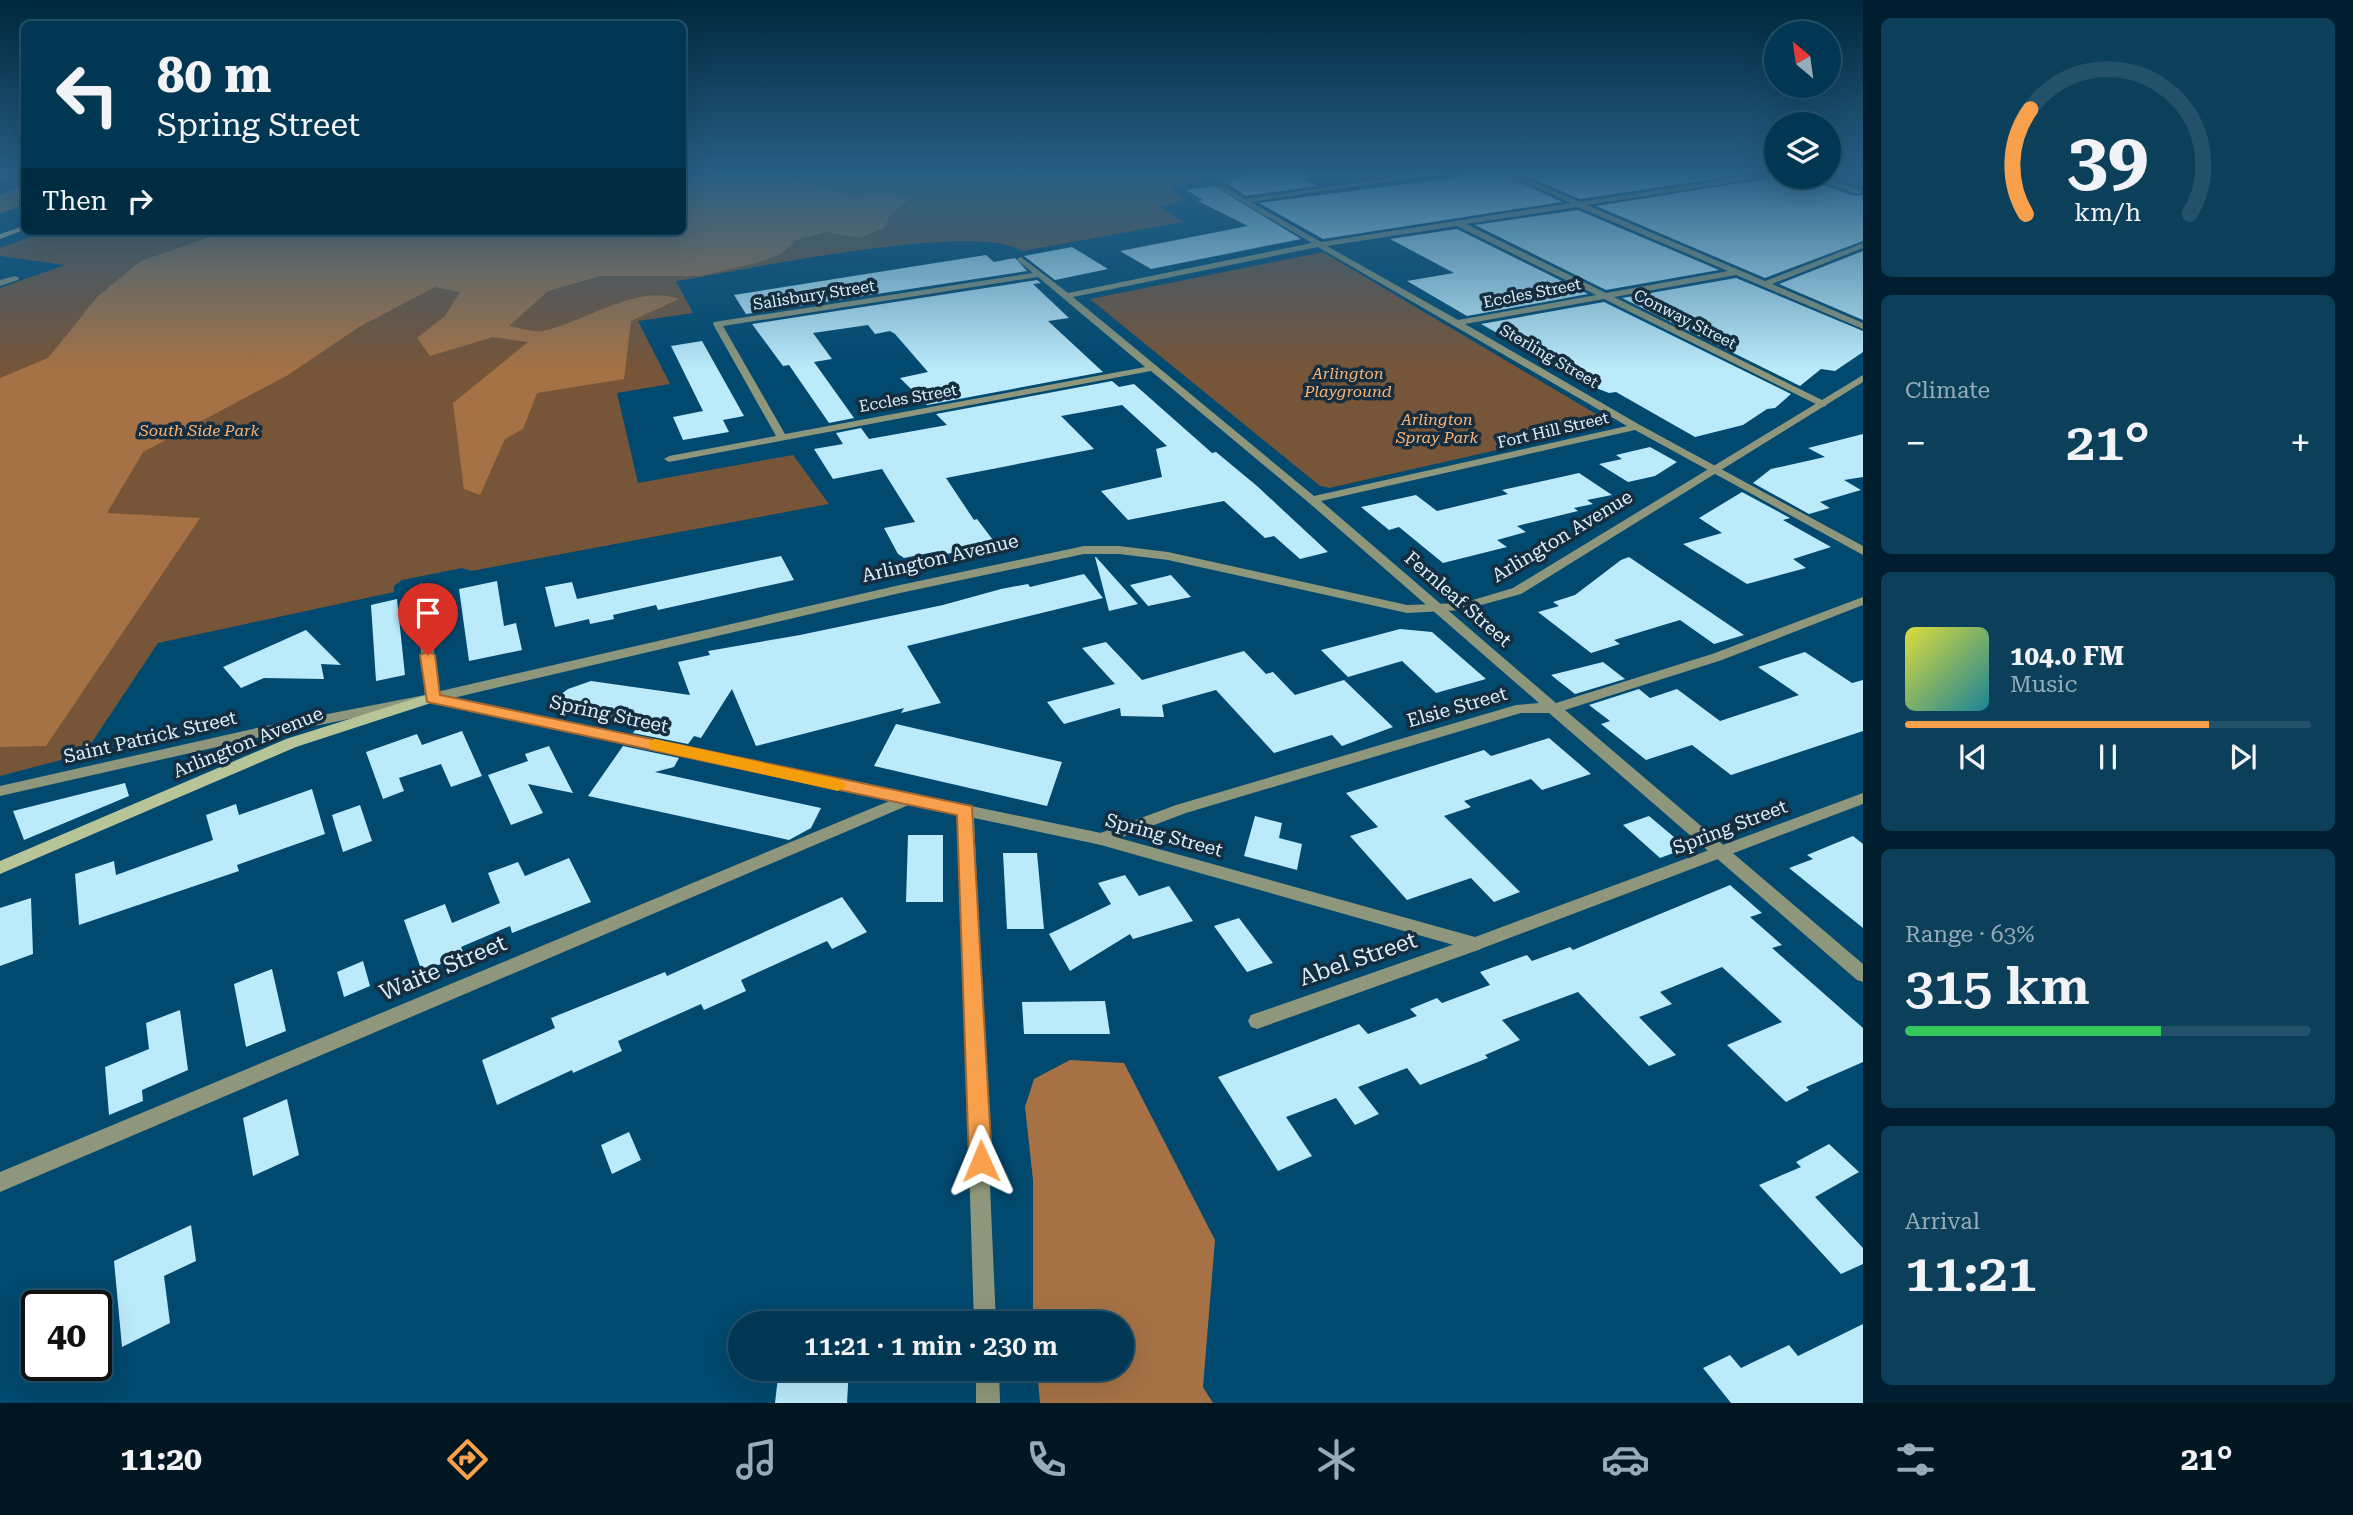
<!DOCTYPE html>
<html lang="en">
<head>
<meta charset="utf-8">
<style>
  :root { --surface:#013753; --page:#0b3f5a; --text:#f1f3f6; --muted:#96acb8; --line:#23516a; --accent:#f9a04c }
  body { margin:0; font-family:"Roboto Serif",serif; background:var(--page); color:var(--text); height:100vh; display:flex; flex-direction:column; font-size:26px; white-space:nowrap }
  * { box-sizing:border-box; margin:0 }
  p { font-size:23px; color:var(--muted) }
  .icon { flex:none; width:38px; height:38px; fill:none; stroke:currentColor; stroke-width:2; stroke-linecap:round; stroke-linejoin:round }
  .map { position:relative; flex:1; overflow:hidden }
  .drawer { display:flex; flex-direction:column; gap:18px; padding:18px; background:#011e2e; width:490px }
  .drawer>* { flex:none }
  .banner { position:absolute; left:21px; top:21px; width:665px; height:214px; border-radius:10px; box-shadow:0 7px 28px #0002,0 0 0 2px var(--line); background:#013753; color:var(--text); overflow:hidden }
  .needle { width:46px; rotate:331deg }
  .tools { position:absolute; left:1764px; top:21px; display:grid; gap:14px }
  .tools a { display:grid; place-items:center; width:77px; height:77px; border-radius:50%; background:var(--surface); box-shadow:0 7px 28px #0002,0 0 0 2px var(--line); font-size:35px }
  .speed { position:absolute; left:21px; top:1290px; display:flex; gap:14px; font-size:35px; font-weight:700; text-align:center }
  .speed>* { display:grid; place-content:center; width:91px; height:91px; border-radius:50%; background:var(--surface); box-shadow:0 7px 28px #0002,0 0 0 2px var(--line); line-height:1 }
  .speed .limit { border:4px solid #111; border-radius:10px; background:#fff; color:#111 }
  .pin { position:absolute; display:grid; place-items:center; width:60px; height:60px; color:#fff; margin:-72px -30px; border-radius:50% 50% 50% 0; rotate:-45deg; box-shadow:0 0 7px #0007 }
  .pin .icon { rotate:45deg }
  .me { position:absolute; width:77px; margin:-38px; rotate:359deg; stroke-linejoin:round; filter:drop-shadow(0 0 5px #0008) }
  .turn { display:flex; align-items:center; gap:24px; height:147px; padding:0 21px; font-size:32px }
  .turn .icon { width:91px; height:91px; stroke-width:2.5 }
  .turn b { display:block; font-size:49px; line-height:60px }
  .then { display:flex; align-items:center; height:66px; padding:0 21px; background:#0003; gap:14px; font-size:26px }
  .big { font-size:52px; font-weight:600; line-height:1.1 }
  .drawer .card { flex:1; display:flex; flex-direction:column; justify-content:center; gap:10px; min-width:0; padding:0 24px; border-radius:10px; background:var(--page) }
  .drawer .dial { align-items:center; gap:0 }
  .dial svg { height:182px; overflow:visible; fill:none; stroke:var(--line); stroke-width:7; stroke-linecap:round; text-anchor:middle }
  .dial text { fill:var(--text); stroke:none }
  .song { display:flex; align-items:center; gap:21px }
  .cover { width:84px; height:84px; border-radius:10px; background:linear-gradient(135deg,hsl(60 70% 55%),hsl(190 70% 35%)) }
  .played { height:7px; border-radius:4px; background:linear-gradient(90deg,var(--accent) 75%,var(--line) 75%) }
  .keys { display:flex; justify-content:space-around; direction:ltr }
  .heat { display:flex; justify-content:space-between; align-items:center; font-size:38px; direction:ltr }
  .charge { height:10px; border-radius:5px; background:linear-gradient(90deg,#34c759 63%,var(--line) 0) }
  .trip { position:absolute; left:728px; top:1311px; width:406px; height:70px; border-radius:35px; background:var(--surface); box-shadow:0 7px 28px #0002,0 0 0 2px var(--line); font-weight:600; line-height:70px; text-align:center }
  .tab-bar { display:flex; height:112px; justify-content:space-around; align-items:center; background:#001621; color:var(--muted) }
  .tab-bar .icon { width:49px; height:49px }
  .tab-bar .selected { color:var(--accent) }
  .tab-bar b { font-size:32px; color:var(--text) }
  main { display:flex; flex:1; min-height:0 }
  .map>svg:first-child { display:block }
  .green { fill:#775538 }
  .forest { fill:#a67245 }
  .building { fill:#bbeafa }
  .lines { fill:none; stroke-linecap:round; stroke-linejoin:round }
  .minor { fill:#8e967b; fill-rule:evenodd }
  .tertiary { fill:#8e967b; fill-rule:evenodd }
  .secondary { fill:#b7c498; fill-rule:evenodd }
  .route { fill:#f9a04c; stroke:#a26831; stroke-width:2 }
  .slow { fill:#f59e0b }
  .labels { text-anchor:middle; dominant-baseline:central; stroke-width:7; stroke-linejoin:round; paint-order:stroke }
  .far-street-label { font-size:16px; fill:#ddeffc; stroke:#142d3f }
  .far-park-label { font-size:16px; font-style:italic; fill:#feb372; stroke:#142d3f }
  .street-label { font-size:19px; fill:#ddeffc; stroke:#142d3f }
  .near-street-label { font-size:23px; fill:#ddeffc; stroke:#142d3f }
</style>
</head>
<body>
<main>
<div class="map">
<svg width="1863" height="1403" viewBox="0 0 1863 1403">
  <rect width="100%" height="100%" fill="#01496f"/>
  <path class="green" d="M683 174H1187L1200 181 1169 188 1185 200 1160 207 1183 222 1022 251C975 220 741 271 676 281L693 313 638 321 670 384 617 393 638 483 793 455 829 504 471 571 462 568 402 580 394 586V592L158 643 84 754 0 776V288L65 265 0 256V248L46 231H682Z
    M1323 252 1613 424 1329 488 1320 486 1090 299Z"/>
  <path class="forest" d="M683 174H779L777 175 858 198 879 192 910 199 892 212 884 228 859 238 826 232 796 240 781 254 760 262 701 276H601L548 291 509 326C519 328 532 332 542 331 584 323 636 283 679 299L631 321 624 379 537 393 523 429 505 439 480 495 464 489 453 403 528 342 493 337 430 356 417 338 445 316 460 292 435 287 359 327 288 375 143 452 107 513 200 518 46 746 0 747V378L48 358 98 296 141 261 227 231H682Z
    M24 186V204L0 214V195Z
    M1070 1060 1124 1063 1215 1240 1203 1387 1213 1403H1040L1037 1369 1122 1368V1323H1033V1180L1025 1107 1034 1079Z"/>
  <path class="building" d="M1264 174H1294L1317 186 1246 196 1221 180Z
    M1482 174H1503L1562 202 1323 239 1259 203Z
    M1521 174H1746L1580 199Z
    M1778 177H1797L1855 196 1863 195V241L1765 278 1596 206Z
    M1214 186 1301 239 1151 269 1120 251 1248 226 1198 201 1203 200 1186 190Z
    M1578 210 1719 270 1606 290 1475 225Z
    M1457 229 1588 294 1467 316 1407 281 1454 273 1390 239Z
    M1072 247 1108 269 1055 280 1024 256Z
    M1863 251V320L1779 284Z
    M986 255 994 262 1015 258 1027 271 746 314 734 295Z
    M1736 278 1863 331V352L1835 371 1821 369 1800 386 1622 298Z
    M1037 280 1041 283 1033 284 1069 318 1048 321 1103 372 927 405 900 378 928 372 895 334 890 331 875 334 868 325 813 333 832 359 814 362 854 418 829 423 789 365 783 366 752 324Z
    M1604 302 1791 394 1775 408 1767 409 1743 425 1695 437 1616 392 1609 393 1591 386 1481 324Z
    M702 341 744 416 723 420 729 432 683 440 673 417 703 411 671 346Z
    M1112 381 1119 387 1134 384 1212 453 1216 452 1257 486 1328 552 1300 559 1274 536 1265 538 1224 501 1128 520 1101 491 1162 477 1156 449 1167 446 1122 405 1061 416 1094 449 946 478 974 520 977 519 996 544 942 555 939 551 904 558 898 554 884 528 915 522 882 469 833 479 814 449 843 444 836 433 861 428 869 439 947 425 936 414Z
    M1863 434V477L1844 480 1861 490 1820 502 1830 508 1809 514 1753 483 1771 469 1825 457 1808 448Z
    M1650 447 1677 462 1655 476 1628 482 1599 464 1622 459 1616 455Z
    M1579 473 1612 495 1587 500 1593 504 1574 508 1578 511 1517 526 1526 532 1497 540 1507 547 1443 563 1399 527 1389 530 1361 507 1416 495 1437 511 1508 494 1502 490Z
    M1742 492 1790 518 1783 520 1831 547 1793 559 1806 568 1747 584 1683 544 1722 533 1699 518Z
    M781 556 794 580 658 610 656 605 613 615 614 619 590 624 589 619 555 627 545 587 572 582 577 599Z
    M1095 557H1096L1138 604 1109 611Z
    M1629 557 1744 635 1714 644 1680 620 1614 640 1620 644 1591 653 1538 612 1559 606 1553 602 1575 595 1621 560Z
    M1084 574 1103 598 907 646 941 703 901 713 904 708 756 746 732 689 701 738 694 736 688 744 633 733 641 722 547 705 568 689 591 681 690 695 678 662 710 655 708 651 800 635 943 605 1001 589 1028 584 1030 587Z
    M1171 575 1191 597 1148 606 1130 585Z
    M497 581 504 626 516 623 522 650 469 661 459 589Z
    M397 599 405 675 376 681 371 605Z
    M1400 629 1432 632 1486 679 1436 693 1402 661 1348 677 1321 650Z
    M306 630 341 665 321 664 324 679 264 678 241 688 223 667Z
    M1106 642 1142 680 1244 651 1266 674 1273 672 1295 695 1344 680 1393 727 1342 746 1332 735 1274 753 1216 690 1162 705 1164 717 1121 716 1120 708 1064 724 1047 702 1115 684 1082 648Z
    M1805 652 1852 683 1863 680V731L1731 775 1692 745 1646 760 1601 724 1610 721 1589 705 1639 689 1650 698 1677 689 1720 721 1799 695 1758 667Z
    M1603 662 1625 679 1575 694 1551 675Z
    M896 724 1062 762 1047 806 874 766Z
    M462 731 482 776 451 787 441 764 399 778 404 791 383 799 366 752 417 734 422 745Z
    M1549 738 1591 774 1542 790 1531 779 1464 801 1471 807 1444 816 1520 892 1494 902 1471 878 1407 900 1350 836 1378 827 1346 793 1484 750 1491 756Z
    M549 746 573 793 528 784 543 813 511 825 488 775 528 761 525 754Z
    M623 746 679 758 674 767 655 772 821 808 811 828 789 840 588 796Z
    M125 783 129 796 24 840 13 811Z
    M312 789 325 834 237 865 239 871 79 925 75 874 114 861 116 875 213 840 206 815 236 804 239 815Z
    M360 805 372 841 343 852 332 815Z
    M1255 816 1282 823 1279 838 1302 844 1297 870 1244 856Z
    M1649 816 1687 848 1660 858 1623 825Z
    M908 835H943V902H906Z
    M1853 836 1863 844V928L1789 868 1813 859 1807 855Z
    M1003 853H1037L1044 929H1007Z
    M569 858 591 902 512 933 510 926 461 947 464 954 422 972 404 920 445 904 452 923 500 903 488 873 518 862 525 876Z
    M1125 875 1139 896 1169 886 1193 921 1133 939 1130 934 1070 971 1049 934 1111 904 1098 883Z
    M1730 885 1762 913 1750 917 1782 945 1772 948 1863 1028V1062L1806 1087 1809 1090 1786 1102 1727 1045 1782 1022 1722 967 1660 992 1672 1004 1639 1017 1676 1055 1649 1066 1578 992 1502 1020 1520 1040 1485 1055 1488 1058 1420 1085 1407 1068 1358 1087 1379 1114 1355 1125 1336 1098 1286 1117 1312 1156 1278 1171 1218 1077 1359 1024 1368 1034 1417 1016 1410 1009 1437 998 1442 1003 1490 985 1480 972 1527 955 1532 961 1570 947 1573 950Z
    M842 897 867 932 832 949 827 941 741 980 746 991 704 1010 701 1004 618 1041 622 1051 573 1073 572 1070 497 1105 482 1060 555 1028 551 1018 665 972 667 976Z
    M31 898 33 954 0 966V908Z
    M1239 918 1273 963 1247 972 1214 926Z
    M363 961 370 986 344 997 337 972Z
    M272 969 286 1031 246 1047 234 984Z
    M1105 1001 1110 1034H1024L1022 1002Z
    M180 1010 188 1070 142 1090 143 1101 109 1115 105 1067 149 1049 146 1023Z
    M287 1099 299 1155 253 1176 243 1118Z
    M629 1132 641 1160 612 1174 601 1145Z
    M1829 1144 1859 1172 1815 1197 1863 1248V1264L1841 1274 1759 1185 1801 1167 1796 1162Z
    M191 1225 196 1261 164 1276 170 1323 122 1347 114 1261Z
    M1863 1324V1403H1731L1703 1368 1730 1355 1741 1368 1789 1345 1798 1356Z
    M779 1368H849L847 1403H775Z"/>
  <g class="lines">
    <path class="minor" d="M24 174V177L0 179V175Z
      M1419 174H1436L1251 202 1321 242 1571 203 1505 174H1514L1580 202 1763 174H1776V176L1587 205 1765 281 1863 243V248L1772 284 1863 323V329L1736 275 1614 297 1826 402V406L1822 407 1604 299 1465 324 1640 425 1863 546V555L1635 430 1321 501 1556 703 1712 654 1863 597V605L1722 660 1565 710 1863 964V982L1857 980 1549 713H1521L1186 813 1101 845 1095 843 1093 839 1095 835 1176 805 1516 705 1539 703 1308 502 1151 371 669 462 664 459 669 456 776 436 713 324 714 322 1033 273 1018 261 1017 259 1021 257 1068 293 1312 243 1216 187 1223 185 1245 199ZM1578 207 1728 271 1606 293 1466 224ZM1457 226 1596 295 1458 320 1327 246ZM1318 247 1627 426 1314 496 1073 297ZM1038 277 1145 367 785 434 723 326Z
      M1816 177H1825L1863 192 1856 194Z
      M15 276 19 278 18 280 0 286V280Z
      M421 583 427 587 439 698 437 701 261 737 0 796V786L261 727 425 695 415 587Z
      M906 794 911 796 914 800 911 804 0 1192V1172Z
      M1475 937 1481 939 1484 944 1481 949 1257 1029 1251 1027 1248 1021 1251 1015Z"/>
    <path class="tertiary" d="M1863 375V382L1521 594 1463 610 1407 613 1168 560 1119 554H1084L900 593 453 698 1101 833 1475 937 1863 793V804L1475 951 1101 845 974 818 996 1323H974L958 815 432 703 425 698 432 693 900 585 1084 546H1119L1168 552 1407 605 1463 603 1513 588Z
      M976 1368H999L1000 1403H976Z"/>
    <path class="secondary" d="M24 226V230L0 239V234Z
      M432 693 439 698 437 701 296 747 0 874V861L286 739Z"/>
  </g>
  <linearGradient id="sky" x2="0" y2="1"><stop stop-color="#01283d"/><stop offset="0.47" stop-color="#275f85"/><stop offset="1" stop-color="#275f85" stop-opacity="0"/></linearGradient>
  <rect width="1863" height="370" fill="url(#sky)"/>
  <path class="route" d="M428 651 435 655 440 695 972 806 992 1161 989 1168 981 1172 973 1168 969 1161 957 815 427 702 420 655Z"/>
  <path class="slow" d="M655 739 838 779 847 785 838 791 649 749V741Z"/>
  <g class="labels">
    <g class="far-street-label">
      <text transform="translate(1532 293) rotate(-11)">Eccles Street</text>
      <text transform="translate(814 295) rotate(-9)">Salisbury Street</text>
      <text transform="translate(1685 319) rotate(27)">Conway Street</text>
      <text transform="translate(1549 356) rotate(30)">Sterling Street</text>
      <text transform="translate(908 398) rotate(-10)">Eccles Street</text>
      <text transform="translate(1553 430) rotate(-13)">Fort Hill Street</text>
    </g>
    <g class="far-park-label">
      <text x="1348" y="373">Arlington<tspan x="1348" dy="18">Playground</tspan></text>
      <text x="1437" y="419">Arlington<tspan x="1437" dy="18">Spray Park</tspan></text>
      <text x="199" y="430">South Side Park</text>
    </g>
    <g class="street-label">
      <text transform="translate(1562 536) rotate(-31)">Arlington Avenue</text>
      <text transform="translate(940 558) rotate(-13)">Arlington Avenue</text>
      <text transform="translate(1458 599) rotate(41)">Fernleaf Street</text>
      <text transform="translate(1457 707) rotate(-16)">Elsie Street</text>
      <text transform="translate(609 714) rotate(12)">Spring Street</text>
      <text transform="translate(150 737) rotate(-13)">Saint Patrick Street</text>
      <text transform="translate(248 742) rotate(-22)">Arlington Avenue</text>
      <text transform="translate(1730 827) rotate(-21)">Spring Street</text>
      <text transform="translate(1164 835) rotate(15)">Spring Street</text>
    </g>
    <g class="near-street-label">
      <text transform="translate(1358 959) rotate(-19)">Abel Street</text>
      <text transform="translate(443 968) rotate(-23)">Waite Street</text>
    </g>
  </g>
</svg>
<div class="tools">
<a><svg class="needle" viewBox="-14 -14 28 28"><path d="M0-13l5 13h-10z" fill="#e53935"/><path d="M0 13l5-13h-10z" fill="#96acb8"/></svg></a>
<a><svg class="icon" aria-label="layers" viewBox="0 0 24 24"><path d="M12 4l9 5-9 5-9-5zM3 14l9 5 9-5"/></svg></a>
</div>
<div class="speed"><div class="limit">40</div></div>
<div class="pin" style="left:428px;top:655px;background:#d93025"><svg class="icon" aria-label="arrive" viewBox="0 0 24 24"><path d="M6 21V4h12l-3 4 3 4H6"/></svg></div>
<svg class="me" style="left:981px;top:1161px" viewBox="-20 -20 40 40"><path d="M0-17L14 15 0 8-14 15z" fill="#f9a04c" stroke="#fff" stroke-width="4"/></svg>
<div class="trip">11:21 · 1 min · 230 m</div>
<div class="banner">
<div class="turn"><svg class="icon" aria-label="left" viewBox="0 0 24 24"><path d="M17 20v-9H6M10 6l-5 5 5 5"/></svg><div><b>80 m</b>Spring Street</div></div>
<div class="then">Then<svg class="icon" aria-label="right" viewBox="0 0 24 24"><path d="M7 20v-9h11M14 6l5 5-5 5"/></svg></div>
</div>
</div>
<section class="drawer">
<div class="card dial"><svg viewBox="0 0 100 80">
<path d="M14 69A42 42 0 1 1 86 69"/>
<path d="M14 69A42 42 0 0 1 16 23" stroke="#f9a04c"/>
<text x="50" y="56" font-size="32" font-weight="700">39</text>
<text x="50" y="72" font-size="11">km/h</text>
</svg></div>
<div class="card"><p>Climate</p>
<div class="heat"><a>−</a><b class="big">21°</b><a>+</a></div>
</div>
<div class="card">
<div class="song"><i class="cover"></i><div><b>104.0 FM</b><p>Music</p></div></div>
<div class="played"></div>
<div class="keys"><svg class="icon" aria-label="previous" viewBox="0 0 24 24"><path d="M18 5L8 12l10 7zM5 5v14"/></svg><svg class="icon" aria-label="pause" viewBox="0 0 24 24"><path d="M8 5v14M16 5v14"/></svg><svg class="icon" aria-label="next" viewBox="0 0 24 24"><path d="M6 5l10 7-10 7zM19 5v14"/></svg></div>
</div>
<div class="card"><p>Range · 63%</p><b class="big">315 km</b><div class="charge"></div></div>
<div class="card"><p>Arrival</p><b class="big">11:21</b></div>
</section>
</main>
<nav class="tab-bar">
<b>11:20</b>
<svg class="icon selected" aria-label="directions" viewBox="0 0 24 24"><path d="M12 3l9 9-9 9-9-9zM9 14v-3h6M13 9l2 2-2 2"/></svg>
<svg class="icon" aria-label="music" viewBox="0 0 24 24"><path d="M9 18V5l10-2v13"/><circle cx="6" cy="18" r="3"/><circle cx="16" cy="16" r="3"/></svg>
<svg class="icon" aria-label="phone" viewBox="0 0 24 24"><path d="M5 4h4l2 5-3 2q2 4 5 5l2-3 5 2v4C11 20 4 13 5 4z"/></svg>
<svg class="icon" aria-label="climate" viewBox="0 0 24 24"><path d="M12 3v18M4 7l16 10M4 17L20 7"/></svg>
<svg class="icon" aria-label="car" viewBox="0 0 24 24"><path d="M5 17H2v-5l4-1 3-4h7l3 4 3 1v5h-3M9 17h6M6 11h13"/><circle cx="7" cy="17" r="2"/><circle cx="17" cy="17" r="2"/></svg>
<svg class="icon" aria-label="filters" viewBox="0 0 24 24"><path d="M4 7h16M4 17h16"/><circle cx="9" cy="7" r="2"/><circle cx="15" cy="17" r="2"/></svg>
<b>21°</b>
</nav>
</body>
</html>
